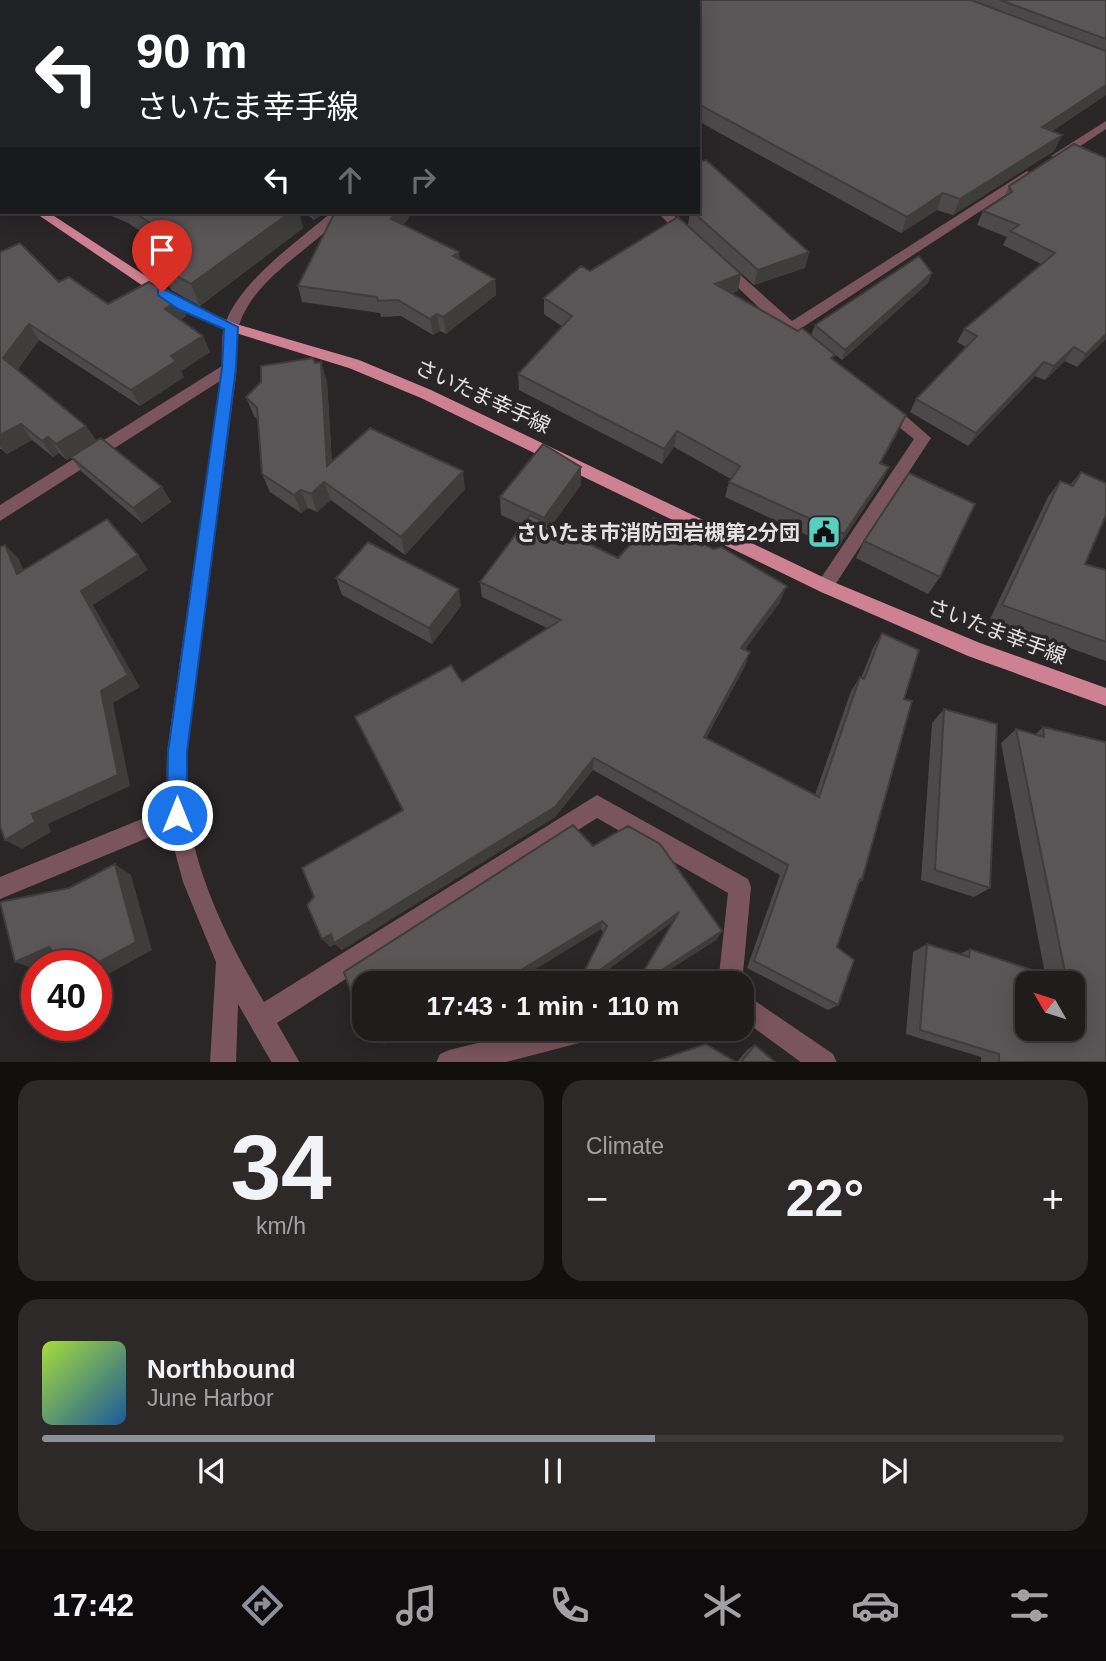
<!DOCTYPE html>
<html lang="en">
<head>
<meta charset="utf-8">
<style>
  :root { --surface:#201c1c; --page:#2d2929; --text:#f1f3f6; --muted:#a2a1a3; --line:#3d3a3b; --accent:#8c9099 }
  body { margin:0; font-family:Arial,"Noto Sans JP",sans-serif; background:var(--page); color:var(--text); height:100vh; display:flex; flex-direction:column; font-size:26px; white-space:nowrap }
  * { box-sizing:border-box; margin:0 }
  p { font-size:23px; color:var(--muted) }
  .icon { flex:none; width:38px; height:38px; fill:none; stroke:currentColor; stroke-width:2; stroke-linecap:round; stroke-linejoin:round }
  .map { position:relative; height:1062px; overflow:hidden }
  .drawer { display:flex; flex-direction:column; gap:18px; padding:18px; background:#120f0f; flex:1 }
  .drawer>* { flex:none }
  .hud { position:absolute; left:0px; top:0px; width:700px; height:214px; box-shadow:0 4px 18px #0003,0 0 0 2px var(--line); background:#202124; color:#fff; overflow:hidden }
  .needle { width:46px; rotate:309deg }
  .tools { position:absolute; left:1015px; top:971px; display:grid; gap:14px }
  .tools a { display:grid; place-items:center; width:70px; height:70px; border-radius:14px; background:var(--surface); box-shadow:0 4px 18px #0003,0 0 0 2px var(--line); font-size:35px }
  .speed { position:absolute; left:21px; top:950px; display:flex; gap:14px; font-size:35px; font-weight:700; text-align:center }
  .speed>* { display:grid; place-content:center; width:91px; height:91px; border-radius:50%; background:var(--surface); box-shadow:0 4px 18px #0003,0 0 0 2px var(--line); line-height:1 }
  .speed .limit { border:10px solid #d22; background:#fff; color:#111 }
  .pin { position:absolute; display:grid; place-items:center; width:60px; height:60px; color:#fff; margin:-72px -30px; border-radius:50% 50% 50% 0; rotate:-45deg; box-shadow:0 0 7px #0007 }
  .pin .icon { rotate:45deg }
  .me { position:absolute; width:77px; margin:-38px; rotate:0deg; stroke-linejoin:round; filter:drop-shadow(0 0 5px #0008) }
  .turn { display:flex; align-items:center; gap:24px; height:147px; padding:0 21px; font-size:32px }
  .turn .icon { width:91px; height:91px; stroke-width:2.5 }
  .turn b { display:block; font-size:49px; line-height:60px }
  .lanes { display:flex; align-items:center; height:66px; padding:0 21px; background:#0003; justify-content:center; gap:35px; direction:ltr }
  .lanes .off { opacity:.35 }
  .big { font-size:52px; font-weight:600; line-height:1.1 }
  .drawer .card { flex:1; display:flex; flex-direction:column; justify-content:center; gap:10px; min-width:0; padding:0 24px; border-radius:21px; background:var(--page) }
  .drawer .dial { align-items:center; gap:0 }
  .dial b { font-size:91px; line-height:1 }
  .song { display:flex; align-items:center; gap:21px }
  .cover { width:84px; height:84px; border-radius:10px; background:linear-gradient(135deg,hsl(80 70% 55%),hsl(210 70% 35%)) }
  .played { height:7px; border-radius:4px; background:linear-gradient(90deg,var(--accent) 60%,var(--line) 60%) }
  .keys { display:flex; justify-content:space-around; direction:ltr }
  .heat { display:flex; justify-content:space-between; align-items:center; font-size:38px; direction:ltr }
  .drawer .tiles { flex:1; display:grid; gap:18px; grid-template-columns:1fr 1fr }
  .card:last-child { grid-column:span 2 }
  .trip { position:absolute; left:352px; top:971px; width:402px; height:70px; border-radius:21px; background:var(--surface); box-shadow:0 4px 18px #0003,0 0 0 2px var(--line); font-weight:600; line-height:70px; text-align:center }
  .menu { display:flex; height:112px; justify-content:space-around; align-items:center; background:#0d0b0b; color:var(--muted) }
  .menu .icon { width:49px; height:49px }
  .menu .selected { color:var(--accent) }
  .menu b { font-size:32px; color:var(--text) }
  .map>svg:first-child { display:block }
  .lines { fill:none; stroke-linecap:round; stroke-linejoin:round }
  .minor { fill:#7b555e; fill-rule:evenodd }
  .major { fill:#cf8194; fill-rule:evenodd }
  .wall { fill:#4d494a }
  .shaded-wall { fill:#3f3c3c }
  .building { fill:#5a5556; stroke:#3f3c3c; stroke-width:2; fill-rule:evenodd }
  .route { fill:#1a73e8; stroke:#114b97; stroke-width:2 }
  .labels { text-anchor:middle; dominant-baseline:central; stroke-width:7; stroke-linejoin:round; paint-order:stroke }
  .street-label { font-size:21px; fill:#e5e1e2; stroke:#2a2526 }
  .poi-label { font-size:21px; font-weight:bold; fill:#e5e1e2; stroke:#2a2526; text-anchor:end }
</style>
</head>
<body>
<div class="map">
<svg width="1106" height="1063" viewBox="0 0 1106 1063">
  <rect width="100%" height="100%" fill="#2a2526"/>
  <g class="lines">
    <path class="minor" d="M406 0H417L419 2H407Z
      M1106 121V129L1061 159 1051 156Z
      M1027 171 1033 175 1031 178 800 329 807 337 805 340H795L785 332 715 266 722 262 727 263 792 321Z
      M332 212H345C313 250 256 275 239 325 235 338 237 354 237 368L187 752C187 770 186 788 187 806 195 876 229 943 264 1002L597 795 748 879 751 887 742 984H718L728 893 597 818 277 1023 300 1063H272L238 1004 236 1063H210L216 962 183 882 169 829 0 899V877L166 809 167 752 220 381 0 521V505L222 366C222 353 221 339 224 327 237 283 298 241 332 212Z
      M657 212H670L695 235 693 238H683Z
      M886 402 892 404 931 438 831 591 825 594 819 591 816 586 819 581 914 439 880 412 878 408 880 404Z
      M742 992 833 1054 837 1063H802L742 1019Z
      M536 1029H599L596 1038 587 1041 502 1063H436L440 1054 449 1050Z"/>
    <path class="major" d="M0 181 2 182V191L0 190Z
      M34 212H48L187 303 236 324 359 360 431 390 831 581 980 643 1106 688V706L968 656 819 591 421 398 349 368 226 330 177 309Z"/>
  </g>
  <path class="wall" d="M0 0 2 2V136L0 135Z
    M435 0H1106V95L1052 131 1062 135 1054 151 953 215 937 210 901 233 698 121V2H438Z
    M1106 158V339L1077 367 1065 361 1045 380 1035 376 968 446 910 412 916 399 966 347 957 342 964 329 1041 264 1003 245 1007 237 977 225 983 211 1003 199 1009 186Z
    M698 162 809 252 805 268 754 285 688 225 690 212H698Z
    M102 212H299L303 228 200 306 171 290 162 268 164 267 154 245 158 243 128 223Z
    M304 212H326L314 220Z
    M335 212H409V218L403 225 460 260 495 279 496 295 446 334 440 331 433 335 401 316 381 317 380 313 302 302 298 286Z
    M0 252 59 282 108 304 179 299 186 316 180 320 203 336 210 352 181 371 184 377 140 406 39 340 17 370 86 426 96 441 162 487 171 502 142 523 82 472 71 457 67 460 59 453 53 457 32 440 7 454 1 449H0Z
    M590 271 738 291 732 293 833 360 898 432 881 463 889 467 881 483 837 549 725 497 729 482 731 479 674 447 662 464 519 390 518 374 563 327 544 314V298Z
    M932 273 928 283 842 360 811 335 815 325Z
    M315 363 327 381 332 462 465 489 405 555 331 500 317 512 308 508 301 513 270 492 262 474 258 420 254 416 246 397Z
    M1081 472 1085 564 1106 570V661L990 619 1048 497 1060 481 1070 485Z
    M581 485 551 526 618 558 780 602 745 649 750 652 745 666 706 738 815 795 851 691 860 677 861 678 873 648 882 633 904 699 862 880 858 884 837 947 838 1005 828 1010 747 968 780 875 593 770 555 817 342 950 335 944 330 947 402 810 355 717 462 682 547 628 482 597 480 582 523 525 501 515 500 497Z
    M864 541 940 577 928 594 856 558Z
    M336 578 461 606 432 644 342 595Z
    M944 709 990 888 974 897 921 880 932 723Z
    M1043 727 1106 1062H981V1057L906 1034 913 952 927 944 960 954 970 949 1045 974 1001 743 1016 729 1035 735Z
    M573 825 593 846 628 826 660 844 722 931 716 940 647 984H636L673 921 589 984H578L604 933 601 929 511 984H364V1028H363L344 972Z
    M755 1045 775 1062H737L748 1049Z"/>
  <path class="shaded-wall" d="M1106 85V95L1035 143 1042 127Z
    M1062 135 1054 151 953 215 960 199Z
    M943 193 937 210 901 233 907 217Z
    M291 212H299L303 228 200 306 191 284Z
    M312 212H326L314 220Z
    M397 212H409V218L393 235 391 219Z
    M459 252 461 268 453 256Z
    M809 252 805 268 754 285 758 270Z
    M932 273 928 283 842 360 845 350Z
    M741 274 738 291 712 300 715 284Z
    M495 279 496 295 446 334 443 317Z
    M179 299 186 316 173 326 165 309Z
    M437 314 440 331 433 335 430 319Z
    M29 324 39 340 14 375 3 358Z
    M1106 334V339L1077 367 1086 354Z
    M203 336 210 352 181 371 184 377 140 406 131 390 171 356Z
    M1074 347 1065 361 1045 380 1054 366Z
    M321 362 327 381 333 484 327 466Z
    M1044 362 1035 376 968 446 976 433Z
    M906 415 898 432 872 479 880 463Z
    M21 424 32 440 7 454 0 446V435Z
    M86 426 97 441 67 460 56 444Z
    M677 431 674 447 662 464 664 449Z
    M48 437 59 453 53 457 42 441Z
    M581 467V485L544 536V518Z
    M889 467 881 483 837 549 844 534Z
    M463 471 465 489 405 555 401 537Z
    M324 482 331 500 317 512 311 494Z
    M162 487 171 502 142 523 133 508Z
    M301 490 308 508 301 513 294 495Z
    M5 545 19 559 31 588 17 574Z
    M138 555 148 570 93 605 140 687 113 703 130 786 48 824 51 832 22 849 5 840 81 591Z
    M787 586 780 602 736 662 741 648Z
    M459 589 461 606 432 644 429 628Z
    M750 652 745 666 699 749 704 737Z
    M594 758 593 770 555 817 342 950 335 944 330 947 322 939Z
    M115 864 131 875 152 950 101 978 96 977V966H92Z
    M679 912 674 921 589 984H581Z
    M602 921 601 929 511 984H498Z
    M722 931 716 940 647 984H640Z
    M49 947 69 955 43 966H37V969H35L15 962Z
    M394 1029H409L384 1044 377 1039Z
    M423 1029H436L425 1035 420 1031Z"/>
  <path class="building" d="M0 0H163L166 2H2V43H0Z
    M461 0H971L1106 51V85L1042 127 1062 135 960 199 943 193 907 217 698 104V2H464Z
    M1000 0H1106V39Z
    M0 52 2 53V122L0 121Z
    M1074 144 1106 158V334L1086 354 1074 347 1054 366 1044 362 976 433 916 399 977 336 964 329 1055 253 1010 231 1019 225 983 211 1012 192 1009 186Z
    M706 160 809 252 758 270 693 212H698V205L701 203 698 200V162Z
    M134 212H291L191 284 162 268 180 258 154 245 171 237Z
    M335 212H397L391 219 459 252 453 256 495 279 443 317 437 314 430 319 398 300 378 301 377 297 298 286Z
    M678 217 741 274 715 284 798 331 802 328 835 355 831 358 906 415 880 463 889 467 844 534 729 482 740 466 677 431 664 449 518 374 572 316 544 298 581 266 590 271Z
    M20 243 59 282 69 277 108 304 149 282 179 299 165 309 203 336 171 356 176 361 131 390 29 324 3 358 86 426 56 444 48 437 42 441 21 424 0 435V252Z
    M919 256 932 273 845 350 815 325Z
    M313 358 315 363 321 362 327 466 370 428 463 471 401 537 324 482 311 494 301 490 294 495 262 474 257 408 246 397 261 382V366Z
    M101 438 162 487 133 508 71 457Z
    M543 444 581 467 544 518 500 497Z
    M1081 472 1106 483V515L1085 564 1106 570V642L1002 605 1060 481 1073 486Z
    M909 473 975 504 940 577 864 541Z
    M530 515 618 558 654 518 702 546 704 544 713 549 721 547 787 586 741 648 750 652 704 737 819 797 860 677 864 679 882 633 919 650 904 699 912 701 862 880 860 879 837 947 854 960 838 1005 754 961 788 865 594 758 555 807 334 943 331 934 322 939 307 905 314 897 302 868 403 810 355 717 451 665 462 682 561 620 480 582Z
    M107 519 138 555 81 591 128 675 101 691 118 775 32 814 35 822 5 840 0 826V547L5 545 17 574Z
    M368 542 459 589 429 628 336 578Z
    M944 709 997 724 990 888 935 870Z
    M1043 727 1106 742V1062H999V1054L920 1030 927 944 969 957 970 949 1067 982 1016 729 1044 737ZM1027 984H1073V1029H1027Z
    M573 825 593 846 628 826 660 844 722 931 640 984H636L679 912 581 984H578L607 926 602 921 498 984H364V1027L363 1028 344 972Z
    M115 864 136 942 92 966H80L78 963 72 966H64L49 947 15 962 0 902 69 888Z
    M371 1029H394L377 1039Z
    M706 1044 736 1062H652Z
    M755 1045 775 1062H741Z"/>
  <path class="route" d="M162 288 238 327 236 368 187 752V815L184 822 177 825 170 822 167 815 168 752 222 368 224 329 178 309 158 295V289Z"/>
  <defs>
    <symbol id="civic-square" viewBox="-11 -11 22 22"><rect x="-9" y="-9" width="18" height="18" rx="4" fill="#58cebf" stroke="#2a2526"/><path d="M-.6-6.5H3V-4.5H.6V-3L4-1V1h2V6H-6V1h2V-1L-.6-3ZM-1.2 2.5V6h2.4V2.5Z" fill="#111"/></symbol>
  </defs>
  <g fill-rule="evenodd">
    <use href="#civic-square" x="805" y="513" width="38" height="38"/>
  </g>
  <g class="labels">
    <g class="street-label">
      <text transform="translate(483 396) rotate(25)">さいたま幸手線</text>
      <text transform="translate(997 631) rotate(21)">さいたま幸手線</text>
    </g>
    <g class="poi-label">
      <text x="800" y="532">さいたま市消防団岩槻第2分団</text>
    </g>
  </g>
</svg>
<div class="tools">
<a><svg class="needle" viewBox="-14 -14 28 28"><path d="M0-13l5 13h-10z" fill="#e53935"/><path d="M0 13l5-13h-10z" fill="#a2a1a3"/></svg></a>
</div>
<div class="speed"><div class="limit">40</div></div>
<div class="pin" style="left:162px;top:292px;background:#d93025"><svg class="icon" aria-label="arrive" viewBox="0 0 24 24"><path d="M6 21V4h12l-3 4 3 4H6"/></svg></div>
<svg class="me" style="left:177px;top:815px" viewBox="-20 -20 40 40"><circle r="17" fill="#1a73e8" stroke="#fff" stroke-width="3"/><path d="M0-11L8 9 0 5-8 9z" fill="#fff"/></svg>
<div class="trip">17:43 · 1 min · 110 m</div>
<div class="hud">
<div class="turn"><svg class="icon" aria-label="left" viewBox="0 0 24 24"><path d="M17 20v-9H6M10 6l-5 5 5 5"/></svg><div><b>90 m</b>さいたま幸手線</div></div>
<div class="lanes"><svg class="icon" aria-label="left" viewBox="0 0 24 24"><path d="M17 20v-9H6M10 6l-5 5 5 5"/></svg><svg class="icon off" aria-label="ahead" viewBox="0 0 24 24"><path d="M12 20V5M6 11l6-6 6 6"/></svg><svg class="icon off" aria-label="right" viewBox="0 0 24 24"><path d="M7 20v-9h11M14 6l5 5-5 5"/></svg></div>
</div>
</div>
<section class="drawer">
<div class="tiles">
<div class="card dial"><b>34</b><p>km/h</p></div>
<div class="card"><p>Climate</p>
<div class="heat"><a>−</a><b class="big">22°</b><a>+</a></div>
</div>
<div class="card">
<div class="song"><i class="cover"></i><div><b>Northbound</b><p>June Harbor</p></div></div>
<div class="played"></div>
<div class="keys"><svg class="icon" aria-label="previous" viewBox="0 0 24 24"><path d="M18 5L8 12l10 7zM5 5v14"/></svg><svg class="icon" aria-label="pause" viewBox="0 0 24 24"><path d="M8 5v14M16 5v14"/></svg><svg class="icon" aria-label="next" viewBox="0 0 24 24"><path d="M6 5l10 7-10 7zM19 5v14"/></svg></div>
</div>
</div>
</section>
<nav class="menu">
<b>17:42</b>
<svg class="icon selected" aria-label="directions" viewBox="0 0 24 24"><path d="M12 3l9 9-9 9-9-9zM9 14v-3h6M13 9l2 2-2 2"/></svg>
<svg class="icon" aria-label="music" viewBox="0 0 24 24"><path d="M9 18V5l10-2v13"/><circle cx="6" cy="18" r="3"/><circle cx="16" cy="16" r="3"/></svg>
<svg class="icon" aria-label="phone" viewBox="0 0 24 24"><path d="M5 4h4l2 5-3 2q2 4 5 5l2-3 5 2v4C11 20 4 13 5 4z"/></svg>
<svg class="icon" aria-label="climate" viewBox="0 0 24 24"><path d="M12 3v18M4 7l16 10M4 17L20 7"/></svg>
<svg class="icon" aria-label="car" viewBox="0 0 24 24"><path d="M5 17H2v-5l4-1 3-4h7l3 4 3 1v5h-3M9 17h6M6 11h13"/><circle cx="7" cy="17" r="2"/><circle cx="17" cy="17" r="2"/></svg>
<svg class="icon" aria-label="filters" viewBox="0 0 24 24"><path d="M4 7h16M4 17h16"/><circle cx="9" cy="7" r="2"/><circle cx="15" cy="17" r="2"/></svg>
</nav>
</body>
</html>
